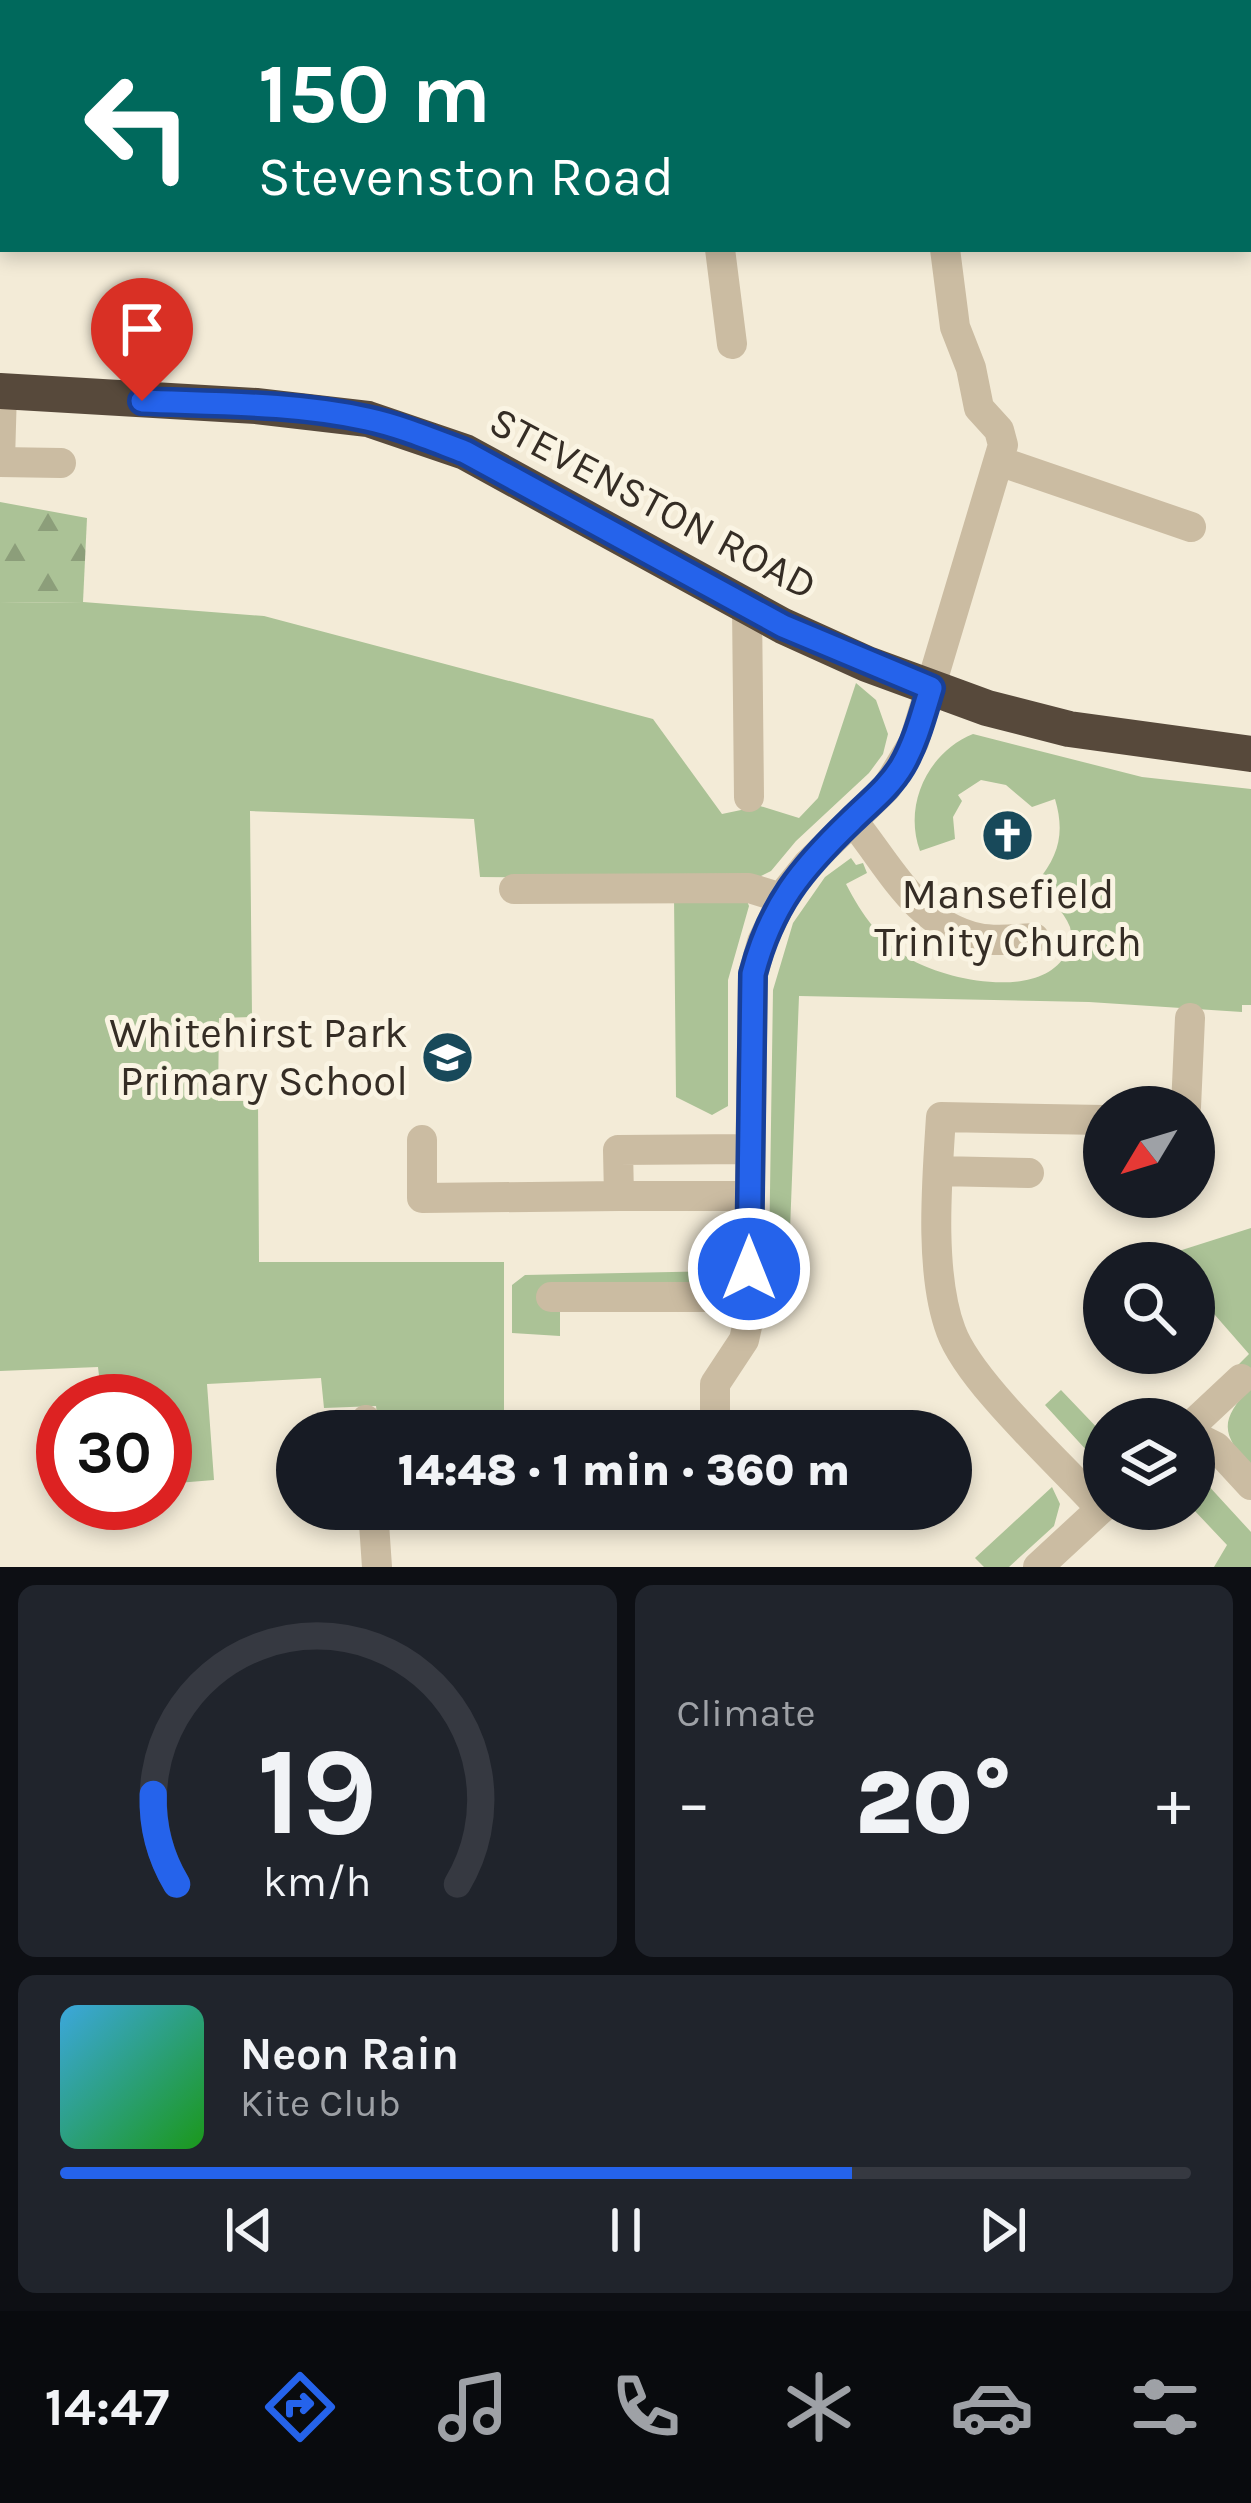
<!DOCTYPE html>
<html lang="en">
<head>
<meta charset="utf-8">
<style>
  :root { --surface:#171b24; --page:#20242c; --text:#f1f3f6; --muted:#9ea1a6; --line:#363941; --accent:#2563eb }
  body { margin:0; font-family:Karla,sans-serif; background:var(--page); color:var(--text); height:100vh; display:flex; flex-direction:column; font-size:45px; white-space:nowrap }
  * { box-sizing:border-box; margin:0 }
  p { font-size:39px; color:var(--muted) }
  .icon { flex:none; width:66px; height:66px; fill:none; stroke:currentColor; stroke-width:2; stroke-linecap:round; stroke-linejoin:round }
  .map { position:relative; height:1567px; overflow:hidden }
  .side { display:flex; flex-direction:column; gap:18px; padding:18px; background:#0d0f14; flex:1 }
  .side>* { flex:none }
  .hud { position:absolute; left:0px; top:0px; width:1251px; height:252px; box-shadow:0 6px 18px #0003; background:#00695c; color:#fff; overflow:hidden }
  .needle { width:78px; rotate:232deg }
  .fabs { position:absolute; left:1083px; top:1086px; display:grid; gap:24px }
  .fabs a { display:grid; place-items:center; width:132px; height:132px; border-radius:50%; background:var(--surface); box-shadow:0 6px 18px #0003; font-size:60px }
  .speed { position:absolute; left:36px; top:1374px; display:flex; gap:24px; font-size:60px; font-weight:700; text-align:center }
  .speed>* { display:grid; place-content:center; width:156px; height:156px; border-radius:50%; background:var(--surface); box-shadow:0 6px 18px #0003; line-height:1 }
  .speed .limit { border:18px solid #d22; background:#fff; color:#111 }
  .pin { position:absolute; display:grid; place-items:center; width:102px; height:102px; color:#fff; margin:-123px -51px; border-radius:50% 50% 50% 0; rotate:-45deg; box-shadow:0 0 12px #0007 }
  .pin .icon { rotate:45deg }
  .me { position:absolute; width:132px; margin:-66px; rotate:0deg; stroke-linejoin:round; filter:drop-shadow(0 0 9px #0008) }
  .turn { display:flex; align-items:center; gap:42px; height:252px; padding:0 60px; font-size:54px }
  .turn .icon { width:156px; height:156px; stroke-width:2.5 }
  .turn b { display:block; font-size:84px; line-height:102px }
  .big { font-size:90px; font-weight:800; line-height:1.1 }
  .side .widget { flex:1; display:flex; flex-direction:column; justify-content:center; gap:18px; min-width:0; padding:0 42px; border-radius:18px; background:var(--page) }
  .side .dial { align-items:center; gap:0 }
  .dial svg { height:312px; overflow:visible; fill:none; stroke:var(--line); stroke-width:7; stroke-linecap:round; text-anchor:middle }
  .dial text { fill:var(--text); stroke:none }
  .song { display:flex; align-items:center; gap:36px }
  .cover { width:144px; height:144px; border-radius:18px; background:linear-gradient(135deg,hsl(200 70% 55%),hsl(120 70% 35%)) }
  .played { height:12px; border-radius:6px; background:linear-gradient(90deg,var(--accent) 70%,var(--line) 70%) }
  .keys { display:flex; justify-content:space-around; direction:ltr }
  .heat { display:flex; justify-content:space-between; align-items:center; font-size:66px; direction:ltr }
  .side .tiles { flex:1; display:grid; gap:18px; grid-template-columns:1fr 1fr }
  .widget:last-child { grid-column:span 2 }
  .trip { position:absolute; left:276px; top:1410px; width:696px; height:120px; border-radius:60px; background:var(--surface); box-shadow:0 6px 18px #0003; font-weight:800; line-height:120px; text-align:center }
  .menu { display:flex; height:192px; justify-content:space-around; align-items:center; background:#090b0e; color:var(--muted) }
  .menu .icon { width:84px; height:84px }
  .menu .current { color:var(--accent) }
  .menu b { font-size:54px; color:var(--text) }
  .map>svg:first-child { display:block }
  .green { fill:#abc296 }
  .forest { fill:url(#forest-firs) }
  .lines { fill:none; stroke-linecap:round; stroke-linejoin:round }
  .minor { stroke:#cbbca2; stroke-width:30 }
  .highway { stroke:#57493b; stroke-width:36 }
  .route-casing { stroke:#184099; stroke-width:30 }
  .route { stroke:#2563eb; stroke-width:21 }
  .labels { text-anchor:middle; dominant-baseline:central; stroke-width:10; stroke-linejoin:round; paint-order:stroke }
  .street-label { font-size:42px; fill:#352d25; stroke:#faf4e3 }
  .poi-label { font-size:42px; fill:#352d25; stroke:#faf4e3 }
</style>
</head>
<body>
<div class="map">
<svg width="1251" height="1567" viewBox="0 0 1251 1567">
  <defs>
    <pattern id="forest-firs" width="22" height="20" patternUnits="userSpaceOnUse" patternTransform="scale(3)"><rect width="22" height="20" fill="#abc296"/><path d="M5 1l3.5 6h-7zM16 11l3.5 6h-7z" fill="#8c9e7a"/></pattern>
  </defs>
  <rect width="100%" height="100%" fill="#f3ebd7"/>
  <path class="green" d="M83 602 264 616 653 719 722 814 760 806 799 818 818 798 856 683 876 700 888 734 883 754 869 773 796 841 771 871 755 879 480 877 474 819 250 811 252 1017 219 1018 218 1101H258L259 1262H504V1431H379L376 1406 324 1408 321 1378 207 1384 214 1480 165 1484V1401H102L98 1367 0 1371V603Z
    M973 734 1142 777 1251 789V1005H1242V1012L1089 1002 799 996 789 1256 769 1258 773 990 793 923 825 877 851 858 856 865 863 863 867 873 846 884C862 915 881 942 912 960 949 981 1041 1000 1066 954 1070 947 1072 934 1070 927 1064 911 1046 895 1037 882 1059 855 1065 833 1055 799L1032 807 1006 785 981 780 958 795 962 801 953 817 955 839 920 851C903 805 928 752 973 734Z
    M674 896 747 901 749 906 728 980V1106L712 1115 676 1097Z
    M1251 1228V1379L1238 1365 1249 1354 1194 1291V1263H1170L1163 1256Z
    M721 1271 720 1276 560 1311V1336L512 1333V1285L525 1275Z
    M1251 1387V1468C1221 1433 1219 1421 1251 1387Z
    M1061 1390 1104 1435V1454L1089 1453 1045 1405Z
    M1194 1470 1251 1532V1567H1214L1227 1545 1193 1509Z
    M1052 1487 1060 1504 1054 1526 1009 1567H984L975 1558Z"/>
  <path class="forest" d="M0 502 87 518 83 602 0 603Z"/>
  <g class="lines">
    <path class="minor" d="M647 0 649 3
      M252 3 253 0
      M529 3V0
      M720 249 732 344
      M0 460 2 391
      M999 461 1191 527
      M0 462 61 463
      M747 606 749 797
      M852 820C890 866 915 924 978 938 995 942 1016 939 1034 938
      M514 889 749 888 782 898
      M1186 1107 1190 1018
      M422 1140V1198L619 1196
      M748 1149 618 1150 619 1196H749
      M938 1171 1029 1173
      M551 1297H748
      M366 1420 367 1431
      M1194 1423 1241 1379
      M715 1431V1384L744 1340 748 1322 753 974 762 942 787 890 807 865 887 787 914 742 1003 445 999 430 979 408 971 368 955 327 945 249
      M1194 1436 1216 1447 1251 1485
      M373 1509 377 1567
      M1101 1509C1062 1465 970 1383 951 1331 929 1273 937 1179 941 1117L1104 1120
      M1038 1567 1104 1506"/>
    <path class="highway" d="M0 391 256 406 368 419 465 452 783 626 867 664 987 708 1069 729 1251 754"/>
  </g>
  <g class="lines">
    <defs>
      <path id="route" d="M142 401C216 404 294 403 367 419 400 426 433 440 465 452L783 626 931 688C923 714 916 742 902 766 889 788 869 803 851 821 801 869 771 905 753 974L749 1269"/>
    </defs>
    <use href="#route" class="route-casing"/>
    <use href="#route" class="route"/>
  </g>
  <defs>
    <symbol id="church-disc" viewBox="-11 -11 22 22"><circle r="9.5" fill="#18495a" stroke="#faf4e3"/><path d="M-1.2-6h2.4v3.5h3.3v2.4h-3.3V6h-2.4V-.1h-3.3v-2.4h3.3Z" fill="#fff"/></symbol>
    <symbol id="school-disc" viewBox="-11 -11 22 22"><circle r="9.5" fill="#18495a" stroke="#faf4e3"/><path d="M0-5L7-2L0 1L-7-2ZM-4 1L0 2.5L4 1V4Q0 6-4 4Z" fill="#fff"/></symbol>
  </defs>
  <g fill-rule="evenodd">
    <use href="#church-disc" x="978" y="806" width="59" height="59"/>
    <use href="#school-disc" x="418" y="1028" width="59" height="59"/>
  </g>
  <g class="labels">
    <g class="street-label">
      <text transform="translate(653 503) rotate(28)">STEVENSTON ROAD</text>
    </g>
    <g class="poi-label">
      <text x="1008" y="894">Mansefield<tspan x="1008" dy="48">Trinity Church</tspan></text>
      <text x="408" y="1033" text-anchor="end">Whitehirst Park<tspan x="408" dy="48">Primary School</tspan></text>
    </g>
  </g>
</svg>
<div class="fabs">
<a><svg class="needle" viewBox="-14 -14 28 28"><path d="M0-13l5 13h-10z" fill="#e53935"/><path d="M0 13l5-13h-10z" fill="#9ea1a6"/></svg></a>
<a><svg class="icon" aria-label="search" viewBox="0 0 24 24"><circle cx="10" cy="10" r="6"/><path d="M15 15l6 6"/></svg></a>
<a><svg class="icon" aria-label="layers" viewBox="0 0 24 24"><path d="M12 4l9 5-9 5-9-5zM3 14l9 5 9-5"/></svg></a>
</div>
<div class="speed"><div class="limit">30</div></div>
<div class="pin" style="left:142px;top:401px;background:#d93025"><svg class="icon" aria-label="arrive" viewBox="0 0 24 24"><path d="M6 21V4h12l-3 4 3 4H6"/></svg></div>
<svg class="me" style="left:749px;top:1269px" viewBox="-20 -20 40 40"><circle r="17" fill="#2563eb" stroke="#fff" stroke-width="3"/><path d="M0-11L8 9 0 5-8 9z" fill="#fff"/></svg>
<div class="trip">14:48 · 1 min · 360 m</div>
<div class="hud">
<div class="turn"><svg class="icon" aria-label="left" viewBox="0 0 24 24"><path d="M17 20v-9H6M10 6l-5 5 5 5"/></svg><div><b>150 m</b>Stevenston Road</div></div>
</div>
</div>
<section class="side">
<div class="tiles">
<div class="widget dial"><svg viewBox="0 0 100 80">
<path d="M14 69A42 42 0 1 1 86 69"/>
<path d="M14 69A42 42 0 0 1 8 46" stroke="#2563eb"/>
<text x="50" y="56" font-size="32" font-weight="700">19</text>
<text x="50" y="72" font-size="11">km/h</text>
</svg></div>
<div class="widget"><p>Climate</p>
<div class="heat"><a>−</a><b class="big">20°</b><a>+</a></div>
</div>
<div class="widget">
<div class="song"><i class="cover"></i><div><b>Neon Rain</b><p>Kite Club</p></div></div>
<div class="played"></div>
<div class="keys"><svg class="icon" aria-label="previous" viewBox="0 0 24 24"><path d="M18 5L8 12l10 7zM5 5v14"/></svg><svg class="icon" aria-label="pause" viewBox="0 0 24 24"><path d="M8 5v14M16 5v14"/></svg><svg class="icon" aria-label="next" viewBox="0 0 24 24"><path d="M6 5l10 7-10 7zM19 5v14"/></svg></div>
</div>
</div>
</section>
<nav class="menu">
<b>14:47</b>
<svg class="icon current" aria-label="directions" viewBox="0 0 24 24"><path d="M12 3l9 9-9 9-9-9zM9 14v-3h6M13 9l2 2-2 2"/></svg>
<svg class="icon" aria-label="music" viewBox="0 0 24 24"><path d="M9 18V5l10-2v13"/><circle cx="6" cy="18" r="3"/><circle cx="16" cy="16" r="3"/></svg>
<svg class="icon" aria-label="phone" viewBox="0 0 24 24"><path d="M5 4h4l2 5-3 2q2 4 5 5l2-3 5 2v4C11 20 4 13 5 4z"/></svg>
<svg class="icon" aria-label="climate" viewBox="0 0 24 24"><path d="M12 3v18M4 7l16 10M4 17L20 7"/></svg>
<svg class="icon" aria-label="car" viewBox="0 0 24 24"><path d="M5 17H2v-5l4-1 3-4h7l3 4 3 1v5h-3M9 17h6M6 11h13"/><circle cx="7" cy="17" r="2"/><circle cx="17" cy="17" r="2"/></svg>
<svg class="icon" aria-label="filters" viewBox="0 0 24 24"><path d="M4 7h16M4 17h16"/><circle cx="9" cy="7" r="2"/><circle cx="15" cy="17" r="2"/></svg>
</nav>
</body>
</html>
